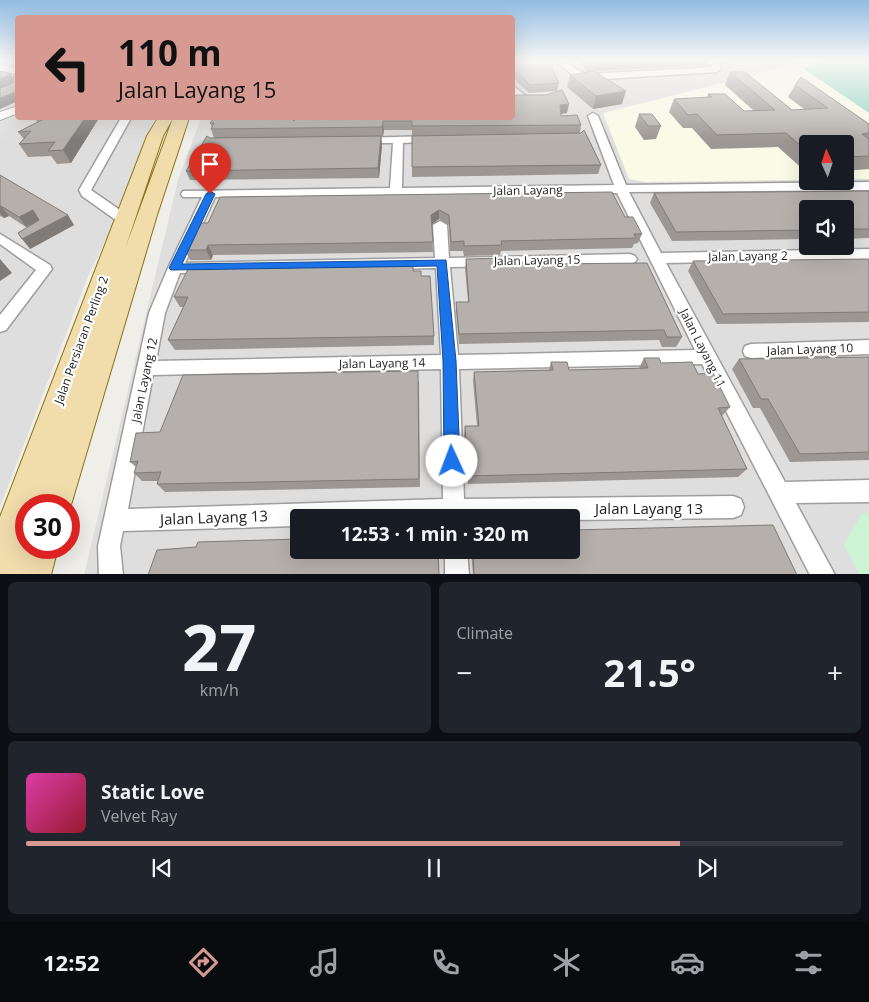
<!DOCTYPE html>
<html lang="en">
<head>
<meta charset="utf-8">
<style>
  :root { --surface:#171b24; --page:#20242c; --text:#f1f3f6; --muted:#9ea1a6; --line:#363941; --accent:#d79a93 }
  body { margin:0; font-family:"Open Sans",sans-serif; background:var(--page); color:var(--text); height:100vh; display:flex; flex-direction:column; font-size:19px; white-space:nowrap }
  * { box-sizing:border-box; margin:0 }
  p { font-size:16px; color:var(--muted) }
  .icon { flex:none; width:28px; height:28px; fill:none; stroke:currentColor; stroke-width:2; stroke-linecap:round; stroke-linejoin:round }
  .map { position:relative; height:574px; overflow:hidden }
  .drawer { display:flex; flex-direction:column; gap:8px; padding:8px; background:#0d0f14; flex:1 }
  .drawer>* { flex:none }
  .banner { position:absolute; left:15px; top:15px; width:500px; height:105px; border-radius:5px; box-shadow:0 5px 20px #0002; background:#d79a93; color:#111; overflow:hidden }
  .needle { width:32px; rotate:357deg }
  .fabs { position:absolute; left:799px; top:135px; display:grid; gap:10px }
  .fabs a { display:grid; place-items:center; width:55px; height:55px; border-radius:5px; background:var(--surface); box-shadow:0 5px 20px #0002; font-size:25px }
  .speed { position:absolute; left:15px; top:494px; display:flex; gap:10px; font-size:25px; font-weight:700; text-align:center }
  .speed>* { display:grid; place-content:center; width:65px; height:65px; border-radius:50%; background:var(--surface); box-shadow:0 5px 20px #0002; line-height:1 }
  .speed .limit { border:8px solid #d22; background:#fff; color:#111 }
  .pin { position:absolute; display:grid; place-items:center; width:42px; height:42px; color:#fff; margin:-51px -21px; border-radius:50% 50% 50% 0; rotate:-45deg; box-shadow:0 0 5px #0007 }
  .pin .icon { rotate:45deg }
  .me { position:absolute; width:55px; margin:-28px; rotate:358deg; stroke-linejoin:round; filter:drop-shadow(0 0 4px #0008) }
  .turn { display:flex; align-items:center; gap:18px; height:105px; padding:0 20px; font-size:22px }
  .turn .icon { width:65px; height:65px; stroke-width:2.5 }
  .turn b { display:block; font-size:35px; line-height:42px }
  .big { font-size:38px; font-weight:700; line-height:1.1 }
  .drawer .card { flex:1; display:flex; flex-direction:column; justify-content:center; gap:8px; min-width:0; padding:0 18px; border-radius:8px; background:var(--page) }
  .drawer .dial { align-items:center; gap:0 }
  .dial b { font-size:65px; line-height:1 }
  .song { display:flex; align-items:center; gap:15px }
  .cover { width:60px; height:60px; border-radius:8px; background:linear-gradient(135deg,hsl(320 70% 55%),hsl(350 70% 35%)) }
  .played { height:5px; border-radius:2px; background:linear-gradient(90deg,var(--accent) 80%,var(--line) 80%) }
  .keys { display:flex; justify-content:space-around; direction:ltr }
  .heat { display:flex; justify-content:space-between; align-items:center; font-size:28px; direction:ltr }
  .drawer .tiles { flex:1; display:grid; gap:8px; grid-template-columns:1fr 1fr }
  .card:last-child { grid-column:span 2 }
  .trip { position:absolute; left:290px; top:509px; width:290px; height:50px; border-radius:5px; background:var(--surface); box-shadow:0 5px 20px #0002; font-weight:700; line-height:50px; text-align:center }
  .tabs { display:flex; height:80px; justify-content:space-around; align-items:center; background:#090b0e; color:var(--muted) }
  .tabs .icon { width:35px; height:35px }
  .tabs .current { color:var(--accent) }
  .tabs b { font-size:22px; color:var(--text) }
  .map>svg:first-child { display:block }
  .residential { fill:#dfdede; fill-rule:evenodd }
  .education { fill:#f9fbe6 }
  .park { fill:#ccf3d4 }
  .pitch { fill:#91d5c3 }
  .lines { fill:none; stroke-linecap:round; stroke-linejoin:round }
  .minor-casing { stroke:#9e9e9e; stroke-width:3 }
  .tertiary-casing { stroke:#9e9e9e; stroke-width:2 }
  .primary-casing { stroke:#8a7213; stroke-width:2 }
  .minor { fill:#fff; fill-rule:evenodd }
  .tertiary { fill:#fff; fill-rule:evenodd }
  .primary { fill:#f1dcac; fill-rule:evenodd }
  .wall { fill:#9c9793 }
  .shaded-wall { fill:#7f7b78 }
  .building { fill:#b5b0ab; stroke:#7f7b78 }
  .route { fill:#1a73e8; stroke:#114b97 }
  .labels { text-anchor:middle; dominant-baseline:central; stroke-width:4.5; stroke-linejoin:round; paint-order:stroke }
  .street-label { font-size:12px; fill:#212121; stroke:#fff }
  .near-street-label { font-size:15px; fill:#212121; stroke:#fff }
</style>
</head>
<body>
<div class="map">
<svg width="869" height="575" viewBox="0 0 869 575">
  <rect width="100%" height="100%" fill="#f0eee8"/>
  <path class="residential" d="M0 60H17L18 118H156L145 139 122 206 88 276 0 507Z
    M513 60H802L717 83 810 60H869V574L84 575 178 180 201 118H512ZM808 144H845V181H808ZM808 209H845V246H808ZM299 518H571V550H299Z"/>
  <path class="education" d="M812 60H869V179H845V144H808L807 180 645 182 629 179 603 113Z"/>
  <path class="park" d="M869 513V574H859L844 545 861 514Z"/>
  <path class="pitch" d="M833 60H869V113L803 68Z"/>
  <g class="lines">
    <defs>
      <path id="minor" d="M3 60H18V64L4 62Z
        M554 60C568 59 575 72 588 74L713 67 705 60C712 60 721 60 721 69L717 72 588 80 575 77Z
        M512 85 526 96V100H520L512 93Z
        M593 113 598 116 626 185 869 182V190L629 192 661 253 869 249V259L666 263 785 482 869 480V502L796 503 835 575H810L702 364 459 369 464 499 733 496 741 499 744 507 741 515 733 518 571 520V518H299V526L123 531 120 546 123 575H99L98 546 149 313 168 268 202 197H183L181 194 183 191 390 188 393 143H362L358 142 357 140 358 138 431 136 436 139 435 141 403 143 402 188 614 185 588 116ZM617 193 695 350 458 355 450 267 630 264 635 262 637 259 635 256 630 254 449 258 447 225 440 221 433 225 435 258 185 263 215 197ZM436 268 441 355 156 361 165 313 180 273ZM441 369 443 499 128 509 153 375Z
        M121 118H131L91 190 130 217 131 220 130 223H120L82 196 79 190Z
        M0 234 50 265 52 269 6 330 0 332V315L36 270 0 244Z
        M869 340V354L751 358 745 356 743 351 745 346 751 344Z
        M445 550H467L469 575H445Z"/>
      <path id="tertiary" d="M0 65 18 68V74L0 71Z
        M18 106V113L0 120V112Z"/>
      <path id="primary" d="M158 118H173L163 136 125 249 173 118H189L157 215 71 505 69 511V505H26V548H58L51 575H0V517L147 136Z"/>
    </defs>
    <use href="#minor" class="minor-casing"/>
    <use href="#tertiary" class="tertiary-casing"/>
    <use href="#primary" class="primary-casing"/>
    <use href="#minor" class="minor"/>
    <use href="#tertiary" class="tertiary"/>
    <use href="#primary" class="primary"/>
  </g>
  <path class="wall" d="M512 60 559 83 557 91 529 93 512 77Z
    M578 60H710L708 65 595 71 622 104 593 109 567 87 570 75 588 72Z
    M717 60H739L737 63 722 64Z
    M730 72 792 110 804 109 788 97 795 85 869 124V169L845 171V144H808V172H806L778 147 711 149 692 128H683L669 112 674 99 707 98 708 94 744 111H754L725 85Z
    M567 113 561 114V116L581 125 580 133 601 165 598 174 412 177V130H384L383 136H365H381L382 145 379 178 190 180 186 171 210 138H214L211 129 212 127 210 123 214 118H294V119Z
    M639 114 661 126 656 139 644 140 635 127Z
    M35 118H99L71 163 57 164 51 156 28 157 19 144 24 139 18 132 37 122Z
    M0 175 74 225 30 249V225L26 227 9 216 4 218 0 216Z
    M869 191V238L845 239V209H808V239L672 241 650 203 654 193Z
    M220 197 625 217 642 234 638 243 634 244 632 248 501 251 500 255 464 256 463 251H450L449 225 439 219 432 225 433 252 213 255 211 260H190L185 250 208 223Z
    M466 259 544 264 682 337 676 347H662L659 340 459 344 456 312V302H468L465 269Z
    M869 259V322L717 324 688 271 693 261Z
    M414 271 421 276 434 336V345L175 350 168 340 184 307H180L174 297Z
    M869 357V460L790 462 760 408H753L732 369 739 359Z
    M644 358 698 374 730 407 722 416 747 469 738 477 468 484 464 435 465 426H477L473 381 474 372 549 370 551 362 569 370 639 368Z
    M419 381 420 487 165 492 157 484 158 481H142L134 473 136 467 130 462 160 432Z
    M471 550H571L797 575H473Z"/>
  <path class="shaded-wall" d="M11 74 16 83 0 89V79Z
    M18 91V101L0 109V98Z
    M626 91 622 104 593 109 596 96Z
    M569 104 567 113 558 114 560 105Z
    M85 118H99L71 163 63 150Z
    M383 121 384 130 383 136 382 127Z
    M381 136 382 145 379 178 378 168Z
    M1 206 9 216 4 218 0 213V207Z
    M33 210 40 220 26 227 19 217Z
    M439 210V219L431 225V215Z
    M68 215 74 225 30 249 22 239Z
    M208 245 213 255 211 260 206 250Z
    M0 259 12 273 0 281Z"/>
  <path class="building" d="M512 60H548L559 83 530 85 512 68Z
    M586 60H661L590 64Z
    M0 71 11 74 0 79Z
    M594 71 626 91 596 96 570 75Z
    M730 72H745L792 110 828 108 795 85 801 77 869 124V133L862 134 869 139V156L845 157V144H808V152L786 133 717 135 697 114 688 115 674 99 712 97 708 94H725L744 111 775 110Z
    M14 75 18 76V91L0 98V88L13 83Z
    M562 90 569 104 560 105 561 116 577 115 581 125 412 126V121H383L382 127 211 129 214 123H210L214 118H293L294 121 295 118H512V95H546Z
    M639 114H652L661 126H648Z
    M46 118H85L63 150 48 151 55 142 19 144 31 131 18 132Z
    M584 130 601 165 412 167V136L581 133Z
    M207 136 210 138 381 136 378 168 186 171Z
    M0 175 68 215 22 239 18 233 39 220 33 210 19 217 1 206 0 207Z
    M869 191V229H845V209H808V230L676 232 654 193Z
    M612 192 625 217H633L642 234H634L636 238 501 241 502 245 464 246V241L451 242 449 215 439 210 431 215 433 242 208 245 206 250H185L199 223H208L220 197Z
    M504 258V262H543L544 264 647 263 682 337H667L664 330 459 334 456 302H469L466 259Z
    M869 259V312L723 314 693 261Z
    M413 266V271H421V276H430L434 336 168 340 188 297H174L188 269Z
    M869 357V452L800 454 768 399H761L739 359Z
    M644 358H659L661 363 692 362 698 374 713 373 730 407 718 408 747 469 468 476 465 426H479L474 372 553 370 551 362H567L569 370 648 368Z
    M418 371 419 479 157 484 161 472 134 473 138 461 130 462 136 433 160 432 183 375Z
    M773 525 797 575H474L473 550H571V530Z
    M299 539V550H438L439 575H148L157 550 196 547 198 542Z"/>
  <linearGradient id="sky" x2="0" y2="1"><stop stop-color="#91bce2"/><stop offset="0.43" stop-color="#f8f7f5"/><stop offset="1" stop-color="#f8f7f5" stop-opacity="0"/></linearGradient>
  <rect width="869" height="140" fill="url(#sky)"/>
  <path class="route" d="M210 191 215 194 182 264 446 260 456 361 460 461 458 466 452 468 447 466 444 461 443 361 437 266 171 270 169 268 206 194Z"/>
  <g class="labels">
    <g class="street-label">
      <text transform="translate(528 190) rotate(-1)">Jalan Layang</text>
      <text transform="translate(748 256) rotate(-1)">Jalan Layang 2</text>
      <text transform="translate(537 260) rotate(-1)">Jalan Layang 15</text>
      <text transform="translate(81 340) rotate(-70)">Jalan Persiaran Perling 2</text>
      <text transform="translate(703 348) rotate(63)">Jalan Layang 11</text>
      <text transform="translate(810 349) rotate(-2)">Jalan Layang 10</text>
      <text transform="translate(382 363) rotate(-1)">Jalan Layang 14</text>
      <text transform="translate(144 380) rotate(-78)">Jalan Layang 12</text>
    </g>
    <g class="near-street-label">
      <text x="649" y="508">Jalan Layang 13</text>
      <text transform="translate(214 517) rotate(-2)">Jalan Layang 13</text>
    </g>
  </g>
</svg>
<div class="fabs">
<a><svg class="needle" viewBox="-14 -14 28 28"><path d="M0-13l5 13h-10z" fill="#e53935"/><path d="M0 13l5-13h-10z" fill="#9ea1a6"/></svg></a>
<a><svg class="icon" aria-label="sound" viewBox="0 0 24 24"><path d="M4 9h4l5-4v14l-5-4H4zM17 9q2 3 0 6"/></svg></a>
</div>
<div class="speed"><div class="limit">30</div></div>
<div class="pin" style="left:210px;top:194px;background:#d93025"><svg class="icon" aria-label="arrive" viewBox="0 0 24 24"><path d="M6 21V4h12l-3 4 3 4H6"/></svg></div>
<svg class="me" style="left:452px;top:461px" viewBox="-20 -20 40 40"><circle r="19" fill="#fff"/><path d="M0-13L10 11 0 6-10 11z" fill="#1a73e8"/></svg>
<div class="trip">12:53 · 1 min · 320 m</div>
<div class="banner">
<div class="turn"><svg class="icon" aria-label="left" viewBox="0 0 24 24"><path d="M17 20v-9H6M10 6l-5 5 5 5"/></svg><div><b>110 m</b>Jalan Layang 15</div></div>
</div>
</div>
<section class="drawer">
<div class="tiles">
<div class="card dial"><b>27</b><p>km/h</p></div>
<div class="card"><p>Climate</p>
<div class="heat"><a>−</a><b class="big">21.5°</b><a>+</a></div>
</div>
<div class="card">
<div class="song"><i class="cover"></i><div><b>Static Love</b><p>Velvet Ray</p></div></div>
<div class="played"></div>
<div class="keys"><svg class="icon" aria-label="previous" viewBox="0 0 24 24"><path d="M18 5L8 12l10 7zM5 5v14"/></svg><svg class="icon" aria-label="pause" viewBox="0 0 24 24"><path d="M8 5v14M16 5v14"/></svg><svg class="icon" aria-label="next" viewBox="0 0 24 24"><path d="M6 5l10 7-10 7zM19 5v14"/></svg></div>
</div>
</div>
</section>
<nav class="tabs">
<b>12:52</b>
<svg class="icon current" aria-label="directions" viewBox="0 0 24 24"><path d="M12 3l9 9-9 9-9-9zM9 14v-3h6M13 9l2 2-2 2"/></svg>
<svg class="icon" aria-label="music" viewBox="0 0 24 24"><path d="M9 18V5l10-2v13"/><circle cx="6" cy="18" r="3"/><circle cx="16" cy="16" r="3"/></svg>
<svg class="icon" aria-label="phone" viewBox="0 0 24 24"><path d="M5 4h4l2 5-3 2q2 4 5 5l2-3 5 2v4C11 20 4 13 5 4z"/></svg>
<svg class="icon" aria-label="climate" viewBox="0 0 24 24"><path d="M12 3v18M4 7l16 10M4 17L20 7"/></svg>
<svg class="icon" aria-label="car" viewBox="0 0 24 24"><path d="M5 17H2v-5l4-1 3-4h7l3 4 3 1v5h-3M9 17h6M6 11h13"/><circle cx="7" cy="17" r="2"/><circle cx="17" cy="17" r="2"/></svg>
<svg class="icon" aria-label="filters" viewBox="0 0 24 24"><path d="M4 7h16M4 17h16"/><circle cx="9" cy="7" r="2"/><circle cx="15" cy="17" r="2"/></svg>
</nav>
</body>
</html>
